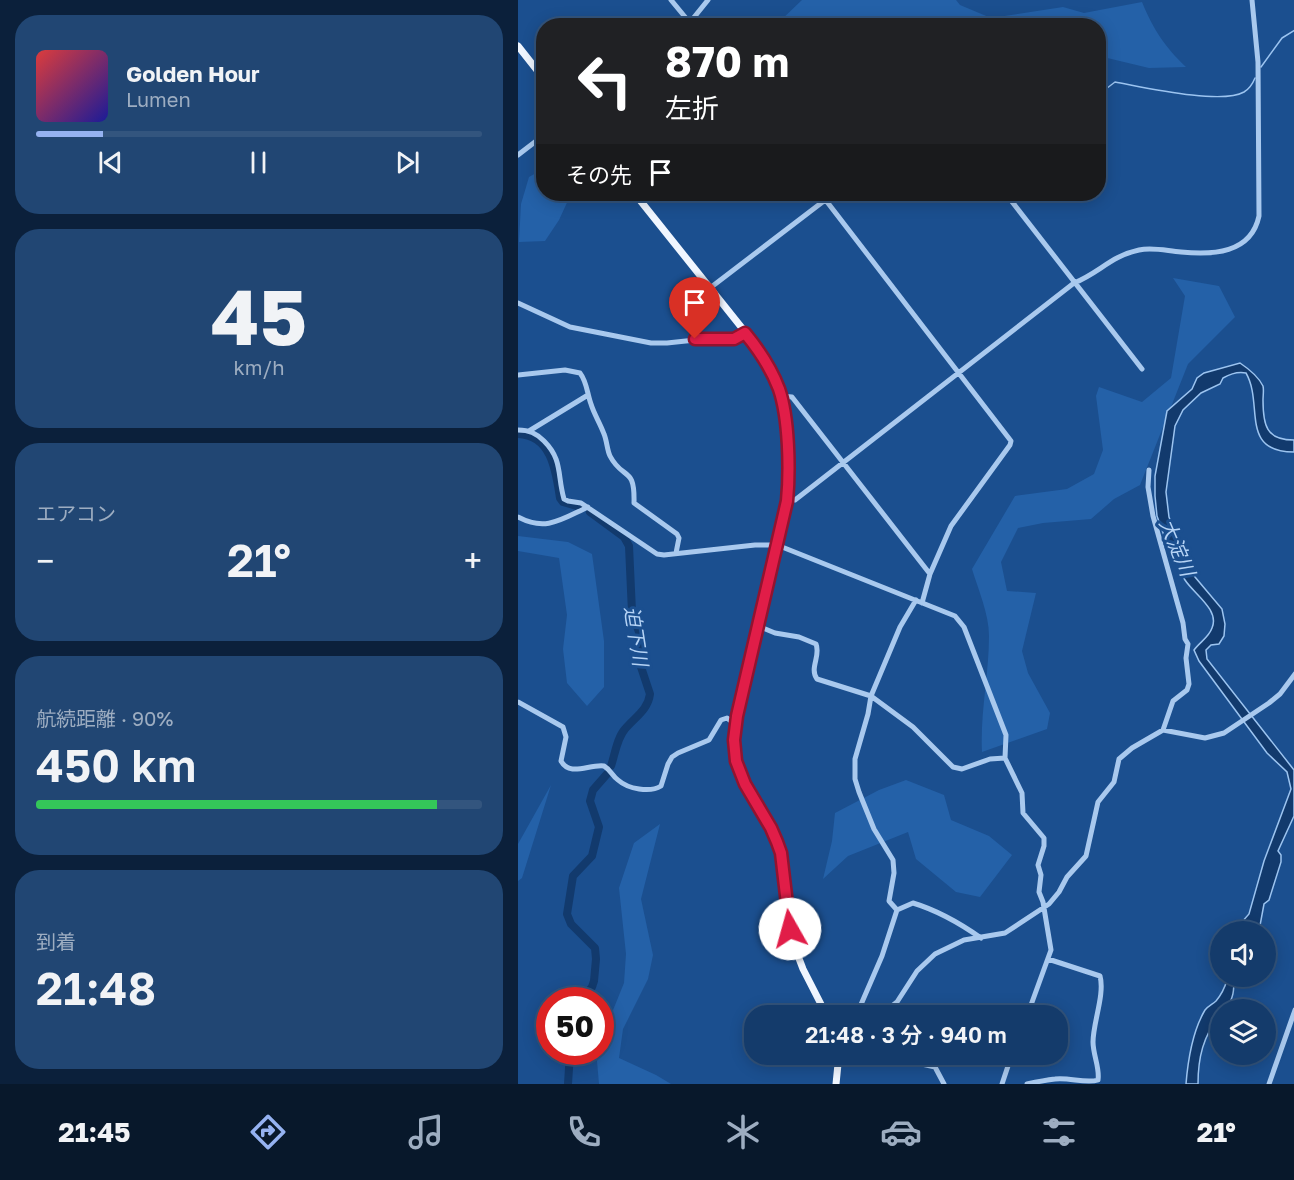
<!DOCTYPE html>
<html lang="ja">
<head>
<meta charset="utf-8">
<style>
  :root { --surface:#143b6b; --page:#214673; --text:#f1f3f6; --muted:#9dadc1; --line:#33557e; --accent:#95b2f1 }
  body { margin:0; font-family:"Golos Text","Noto Sans JP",sans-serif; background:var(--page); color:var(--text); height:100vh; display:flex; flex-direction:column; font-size:22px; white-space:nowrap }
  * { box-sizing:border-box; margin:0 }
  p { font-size:20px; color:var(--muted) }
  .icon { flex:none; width:33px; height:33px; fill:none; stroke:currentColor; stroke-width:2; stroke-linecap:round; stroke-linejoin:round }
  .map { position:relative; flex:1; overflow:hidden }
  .side { display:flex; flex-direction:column; gap:15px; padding:15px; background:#0b203b; width:518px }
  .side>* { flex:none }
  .banner { position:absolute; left:18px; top:18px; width:570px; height:183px; border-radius:24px; box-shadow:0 3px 15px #0003,0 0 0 2px var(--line); background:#202124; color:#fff; overflow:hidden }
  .tools { position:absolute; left:692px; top:921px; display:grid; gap:12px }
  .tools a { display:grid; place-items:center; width:66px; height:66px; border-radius:50%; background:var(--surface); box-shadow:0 3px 15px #0003,0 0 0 2px var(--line); font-size:30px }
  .speed { position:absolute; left:18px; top:987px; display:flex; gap:12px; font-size:30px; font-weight:700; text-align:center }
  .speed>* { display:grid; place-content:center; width:78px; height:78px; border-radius:50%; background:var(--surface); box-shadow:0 3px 15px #0003,0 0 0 2px var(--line); line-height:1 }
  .speed .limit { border:9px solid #d22; background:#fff; color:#111 }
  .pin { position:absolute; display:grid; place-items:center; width:51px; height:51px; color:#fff; margin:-62px -26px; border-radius:50% 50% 50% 0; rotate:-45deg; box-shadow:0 0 6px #0007 }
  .pin .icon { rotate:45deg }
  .me { position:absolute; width:66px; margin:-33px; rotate:353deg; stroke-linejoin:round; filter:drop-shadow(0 0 4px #0008) }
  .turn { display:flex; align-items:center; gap:21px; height:126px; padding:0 30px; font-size:27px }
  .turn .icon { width:78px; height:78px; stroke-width:2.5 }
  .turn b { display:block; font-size:42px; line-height:51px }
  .then { display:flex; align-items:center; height:57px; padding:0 30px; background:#0003; gap:12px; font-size:22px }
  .big { font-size:45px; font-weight:600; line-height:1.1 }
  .side .card { flex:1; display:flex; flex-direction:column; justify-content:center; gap:9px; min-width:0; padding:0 21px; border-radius:24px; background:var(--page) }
  .side .dial { align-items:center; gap:0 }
  .dial b { font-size:78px; line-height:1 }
  .song { display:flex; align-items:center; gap:18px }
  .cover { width:72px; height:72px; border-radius:9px; background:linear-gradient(135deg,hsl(0 70% 55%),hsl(240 70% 35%)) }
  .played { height:6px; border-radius:3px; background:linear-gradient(90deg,var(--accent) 15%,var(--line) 15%) }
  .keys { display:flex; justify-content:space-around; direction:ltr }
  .heat { display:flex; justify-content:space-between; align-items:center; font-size:33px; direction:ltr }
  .charge { height:9px; border-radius:4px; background:linear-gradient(90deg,#34c759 90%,var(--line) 0) }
  .trip { position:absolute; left:226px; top:1005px; width:324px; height:60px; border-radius:24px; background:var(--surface); box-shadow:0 3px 15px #0003,0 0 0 2px var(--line); font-weight:600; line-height:60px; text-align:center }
  .tabs { display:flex; height:96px; justify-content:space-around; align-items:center; background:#08182b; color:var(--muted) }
  .tabs .icon { width:42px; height:42px }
  .tabs .active { color:var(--accent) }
  .tabs b { font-size:27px; color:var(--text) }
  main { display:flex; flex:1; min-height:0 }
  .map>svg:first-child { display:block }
  .green { fill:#2461a8 }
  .water { fill:#123a6d; stroke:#9cc4f0; stroke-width:1.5 }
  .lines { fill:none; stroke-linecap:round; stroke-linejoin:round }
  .stream { stroke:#9cc4f0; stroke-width:1.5 }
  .river { stroke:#123a6d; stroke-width:8 }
  .minor { stroke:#a9c9ee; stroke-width:5 }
  .major { stroke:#f0f6ff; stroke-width:7 }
  .route-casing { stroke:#92132f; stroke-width:15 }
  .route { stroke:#e11d48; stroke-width:10 }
  .labels { text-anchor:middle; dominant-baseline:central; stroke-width:6; stroke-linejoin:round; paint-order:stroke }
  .water-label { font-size:20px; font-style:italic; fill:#b5d3f5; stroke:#1b4f8f }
</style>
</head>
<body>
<main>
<section class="side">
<div class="card">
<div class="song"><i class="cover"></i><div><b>Golden Hour</b><p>Lumen</p></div></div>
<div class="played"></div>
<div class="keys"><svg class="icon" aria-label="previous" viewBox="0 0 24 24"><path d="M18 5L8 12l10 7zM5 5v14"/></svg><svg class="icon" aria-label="pause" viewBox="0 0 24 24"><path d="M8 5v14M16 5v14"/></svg><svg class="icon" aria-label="next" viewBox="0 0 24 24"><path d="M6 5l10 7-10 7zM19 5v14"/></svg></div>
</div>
<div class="card dial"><b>45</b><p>km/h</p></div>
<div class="card"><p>エアコン</p>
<div class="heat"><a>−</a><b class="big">21°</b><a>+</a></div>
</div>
<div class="card"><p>航続距離 · 90%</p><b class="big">450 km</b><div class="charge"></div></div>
<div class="card"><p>到着</p><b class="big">21:48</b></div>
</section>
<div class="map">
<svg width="777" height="1084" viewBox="0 0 777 1084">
  <rect width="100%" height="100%" fill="#1b4f8f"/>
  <path class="green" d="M284 0H438L442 5 473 18 545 7 566 13 624 2C635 29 647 47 668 67L631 68 581 56 580 26 236 25 261 22Z
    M25 169 26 194H53L41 220 27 241 1 242 3 204 11 177Z
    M655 278 701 286 717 317 670 364 622 485 596 499 573 519 525 523 500 528 483 562 489 591 518 593 504 651 510 673 532 713 529 729 464 752C462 713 471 675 471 636 471 614 460 589 454 569L497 496 549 489 576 474 585 450 578 396 581 387 624 402 653 378 667 296Z
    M0 536 50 542 74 554 86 641V687L69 706 49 683 45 649 49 615 41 558 0 551Z
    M388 780 426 795 433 820 471 836 494 855 462 897 438 892 398 859 390 832 330 856 305 879 314 841 317 813 361 790Z
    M33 785 4 878 0 881V844Z
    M142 824 123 899 135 955 130 979 105 1029 101 1058 138 1075 153 1084H81L79 1061 89 1025 106 983 108 954 101 888 116 843Z"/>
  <path class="water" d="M722 363C731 369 740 376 745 386 746 390 745 396 745 400 745 425 748 440 776 440V452C721 452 746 404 728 373 719 371 712 374 705 378L702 384 683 393 665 410 657 426 648 492 651 517 669 562 677 577 704 609 707 624 706 636 701 644 693 645 688 650 689 659 776 770V816L760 851 763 855V862L751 900 746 904 741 931H723V923L731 914 746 861 773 789 769 772 749 753 681 661 676 650C682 642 691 637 694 628 702 610 676 594 667 580 662 572 659 562 655 554L652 552 639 516 637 496V476L649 411 674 389 679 378 686 373Z
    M708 977H716C716 990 716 999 707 1009L702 1010V1015C685 1036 680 1058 680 1084H668C670 1059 674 1032 687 1010 690 1006 695 1004 698 1001 703 995 707 987 709 980Z"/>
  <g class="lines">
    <path class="stream" d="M743 67 764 38 777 30
      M580 95 597 82C625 87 703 105 726 92 731 89 735 83 737 78"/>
    <path class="river" d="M0 434C34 435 38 472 42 498L45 502 62 507
      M72 512 106 537 111 546 114 612 123 638 120 658 132 694C130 710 117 717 107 729 99 738 97 754 93 766
      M64 1000 74 987 76 981 78 959 77 948 53 924 49 914 55 876 74 856 81 827 72 801 75 790 89 774
      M50 1084 52 1052"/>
    <path class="minor" d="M153 0 172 23
      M169 26 190 0
      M0 155 26 135
      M303 194 493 441 492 445 433 526 412 574 404 603
      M488 194 624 369
      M192 288 315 194
      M0 303 52 327 133 343H149L196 338 216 339 227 333
      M0 375 47 370 62 373C69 382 69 393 73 404 76 414 82 423 86 434 89 441 89 450 92 456 105 481 117 465 116 503L159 534 161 538 158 553
      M263 396 274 397 412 574
      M0 430C11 430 18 433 26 441 45 460 39 475 46 499L50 501 63 503 139 554 146 555 237 545H259L437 616 446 627 488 735 487 758 504 793 505 813 526 838V846L520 865 523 875 521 892 525 902 533 950 509 1016
      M11 431 70 395
      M269 500H277L556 283C581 273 593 256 621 250 635 247 649 251 663 252 694 255 733 254 741 216L740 62 734 0
      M0 517C28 532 44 519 70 507
      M240 626 257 633 281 637 298 644C303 656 291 668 299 679L353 696 395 727 435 767 444 769 472 759 487 758
      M0 702 45 727 48 737 43 761C52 777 71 764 86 766 93 770 94 776 100 780 110 789 132 793 143 786L150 764 154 757 160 753 191 740 203 720 209 718 218 725
      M645 730 687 738 706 733 751 703 762 694 777 674
      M379 910 371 901 376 873 375 860 356 829 341 792 337 779V759L350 714 353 696 382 627 398 600
      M338 1016 364 956 379 910 395 903C418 910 443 924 463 938
      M358 1016 369 1010 379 1002 399 971 417 954 446 940 487 933 531 904 541 892 549 877 568 856 580 802 596 782 601 759 614 748 645 730 655 701 669 690 671 684 668 658 670 644 667 639 665 623 635 516 630 487 631 470
      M360 1054 417 1067 426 1084
      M484 1084 494 1054
      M509 1084C518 1082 528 1080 537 1079 551 1077 568 1084 580 1080 582 1068 575 1055 575 1042 575 1023 587 994 582 976L530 959
      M751 1084 777 1010"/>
    <path class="major" d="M0 46 26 79
      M117 194 236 343 250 366 260 387 265 407 270 464 269 500 219 716C218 727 215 738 216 749 219 787 251 817 263 853L274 940 285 969 309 1016
      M318 1084 321 1054"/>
  </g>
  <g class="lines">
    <defs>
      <path id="route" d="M177 339H216L227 333C241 350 253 368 261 389 271 418 272 470 269 501L219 716 216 740 218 761 227 784 253 828 259 842 263 853 272 929"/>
    </defs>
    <use href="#route" class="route-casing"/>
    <use href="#route" class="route"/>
  </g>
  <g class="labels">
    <g class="water-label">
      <text transform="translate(660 547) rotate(67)">大淀川</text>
      <text transform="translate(119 636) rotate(81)">迫下川</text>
    </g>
  </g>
</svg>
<div class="tools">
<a><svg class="icon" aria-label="sound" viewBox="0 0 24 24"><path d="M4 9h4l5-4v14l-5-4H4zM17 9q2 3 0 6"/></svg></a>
<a><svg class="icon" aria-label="layers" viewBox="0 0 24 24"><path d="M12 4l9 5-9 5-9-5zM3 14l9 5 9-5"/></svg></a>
</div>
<div class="speed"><div class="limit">50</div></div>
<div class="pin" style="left:177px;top:339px;background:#d93025"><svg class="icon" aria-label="arrive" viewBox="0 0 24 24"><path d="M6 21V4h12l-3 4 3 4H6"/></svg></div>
<svg class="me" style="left:272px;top:929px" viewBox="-20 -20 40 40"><circle r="19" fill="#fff"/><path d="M0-13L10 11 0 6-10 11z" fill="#e11d48"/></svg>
<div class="trip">21:48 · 3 分 · 940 m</div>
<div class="banner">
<div class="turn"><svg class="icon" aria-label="left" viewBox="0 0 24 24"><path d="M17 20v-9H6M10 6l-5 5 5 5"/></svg><div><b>870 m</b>左折</div></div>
<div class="then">その先<svg class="icon" aria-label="arrive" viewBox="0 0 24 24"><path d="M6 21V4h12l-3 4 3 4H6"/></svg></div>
</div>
</div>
</main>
<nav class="tabs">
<b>21:45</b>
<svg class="icon active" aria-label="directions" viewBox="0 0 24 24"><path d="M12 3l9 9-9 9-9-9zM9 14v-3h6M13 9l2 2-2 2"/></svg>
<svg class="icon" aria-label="music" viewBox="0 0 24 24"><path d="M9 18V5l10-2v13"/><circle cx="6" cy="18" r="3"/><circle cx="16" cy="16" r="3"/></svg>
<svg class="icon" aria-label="phone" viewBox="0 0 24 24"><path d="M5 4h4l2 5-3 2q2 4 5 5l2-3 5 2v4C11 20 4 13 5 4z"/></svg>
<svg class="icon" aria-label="climate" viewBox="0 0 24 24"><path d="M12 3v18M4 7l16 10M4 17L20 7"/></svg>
<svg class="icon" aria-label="car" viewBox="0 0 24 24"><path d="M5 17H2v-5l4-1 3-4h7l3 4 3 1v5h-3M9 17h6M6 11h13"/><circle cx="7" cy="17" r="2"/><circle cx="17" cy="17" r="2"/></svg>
<svg class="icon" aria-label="filters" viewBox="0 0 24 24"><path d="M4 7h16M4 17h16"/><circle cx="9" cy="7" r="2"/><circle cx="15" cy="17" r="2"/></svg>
<b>21°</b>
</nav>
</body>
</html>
